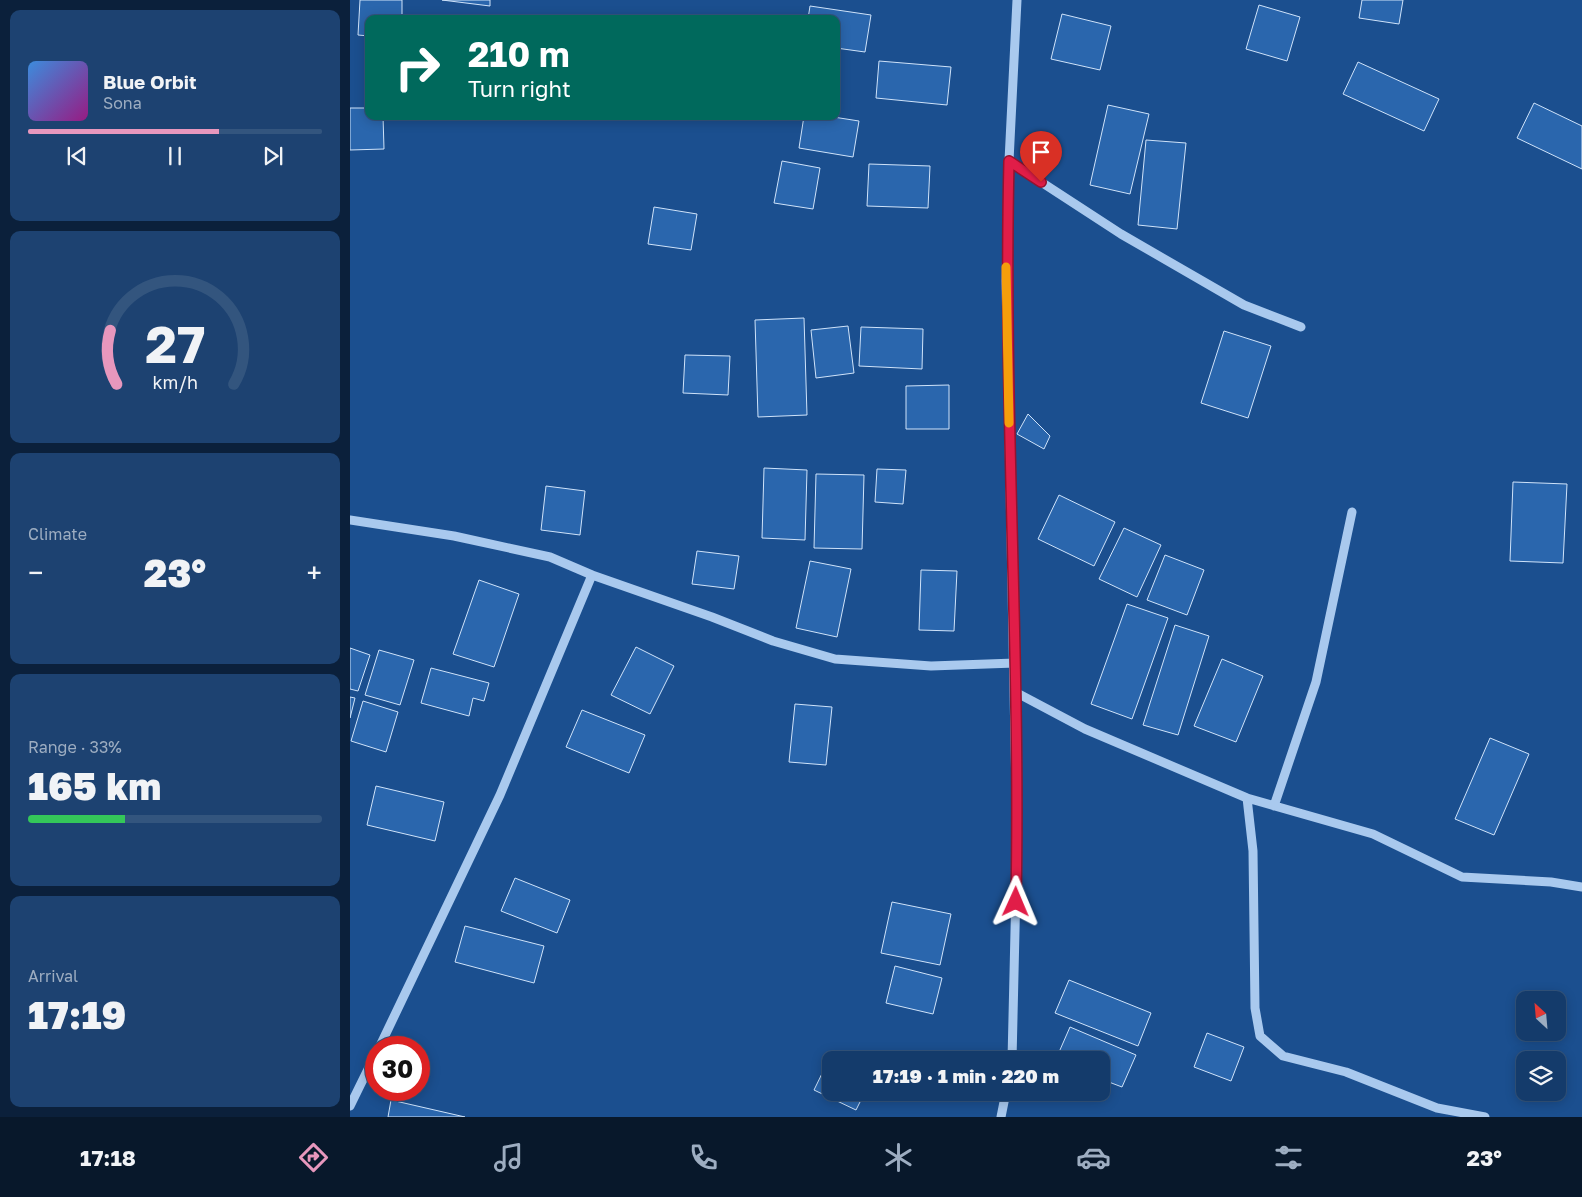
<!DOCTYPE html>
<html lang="en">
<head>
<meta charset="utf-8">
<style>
  :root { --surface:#143b6b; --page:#1d4271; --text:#f1f3f6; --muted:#9dadc1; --line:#33557e; --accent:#e797bd }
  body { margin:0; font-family:"Golos Text",sans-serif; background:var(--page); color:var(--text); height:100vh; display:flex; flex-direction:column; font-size:19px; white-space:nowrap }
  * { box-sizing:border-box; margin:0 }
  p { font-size:16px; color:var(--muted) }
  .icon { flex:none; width:28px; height:28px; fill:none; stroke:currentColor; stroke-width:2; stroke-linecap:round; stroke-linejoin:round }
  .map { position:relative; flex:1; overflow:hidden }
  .drawer { display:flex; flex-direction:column; gap:10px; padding:10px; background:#0b203b; width:350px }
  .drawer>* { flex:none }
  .top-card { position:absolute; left:15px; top:15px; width:475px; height:105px; border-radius:10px; box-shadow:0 2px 12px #0003,0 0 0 1px var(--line); background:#00695c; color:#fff; overflow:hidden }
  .needle { width:32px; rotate:334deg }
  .buttons { position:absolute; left:1166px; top:991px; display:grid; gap:10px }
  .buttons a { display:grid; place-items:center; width:50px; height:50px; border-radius:10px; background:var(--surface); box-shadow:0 2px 12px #0003,0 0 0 1px var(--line); font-size:25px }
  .speed { position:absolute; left:15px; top:1036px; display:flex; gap:10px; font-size:25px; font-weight:700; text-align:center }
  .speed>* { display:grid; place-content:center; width:65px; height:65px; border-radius:50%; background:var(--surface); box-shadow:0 2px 12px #0003,0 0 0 1px var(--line); line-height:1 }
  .speed .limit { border:8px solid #d22; background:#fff; color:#111 }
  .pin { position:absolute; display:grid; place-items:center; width:42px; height:42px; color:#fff; margin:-51px -21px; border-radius:50% 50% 50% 0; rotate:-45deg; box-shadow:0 0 5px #0007 }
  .pin .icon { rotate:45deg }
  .me { position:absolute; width:55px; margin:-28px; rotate:1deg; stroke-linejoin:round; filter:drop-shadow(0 0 4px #0008) }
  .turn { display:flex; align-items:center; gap:18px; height:105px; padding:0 20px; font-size:22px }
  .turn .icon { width:65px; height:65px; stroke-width:2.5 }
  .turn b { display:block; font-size:35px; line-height:42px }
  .big { font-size:38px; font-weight:800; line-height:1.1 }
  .drawer .card { flex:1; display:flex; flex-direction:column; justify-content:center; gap:8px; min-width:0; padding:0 18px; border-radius:10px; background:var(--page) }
  .drawer .dial { align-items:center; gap:0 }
  .dial svg { height:130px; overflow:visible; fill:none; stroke:var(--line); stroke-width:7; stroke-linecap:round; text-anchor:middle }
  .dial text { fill:var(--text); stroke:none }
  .song { display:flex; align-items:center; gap:15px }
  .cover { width:60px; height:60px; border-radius:8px; background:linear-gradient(135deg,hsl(210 70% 55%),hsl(310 70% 35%)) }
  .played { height:5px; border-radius:2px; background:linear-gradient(90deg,var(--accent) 65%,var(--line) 65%) }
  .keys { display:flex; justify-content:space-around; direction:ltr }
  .heat { display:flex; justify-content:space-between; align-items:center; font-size:28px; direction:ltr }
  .charge { height:8px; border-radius:4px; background:linear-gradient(90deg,#34c759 33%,var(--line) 0) }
  .trip { position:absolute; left:472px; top:1051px; width:288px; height:50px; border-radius:10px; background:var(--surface); box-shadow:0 2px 12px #0003,0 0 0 1px var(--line); font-weight:800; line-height:50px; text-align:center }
  .menu { display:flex; height:80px; justify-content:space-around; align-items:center; background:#08182b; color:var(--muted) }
  .menu .icon { width:35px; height:35px }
  .menu .selected { color:var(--accent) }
  .menu b { font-size:22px; color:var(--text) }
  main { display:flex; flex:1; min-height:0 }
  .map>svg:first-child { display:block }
  .building { fill:#2a66ad; stroke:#cfe3fa }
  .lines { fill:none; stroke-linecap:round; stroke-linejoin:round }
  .minor { stroke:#a9c9ee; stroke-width:9 }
  .route-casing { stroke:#92132f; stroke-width:12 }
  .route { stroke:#e11d48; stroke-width:9 }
  .slow { stroke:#f59e0b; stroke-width:9 }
</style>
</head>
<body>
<main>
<section class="drawer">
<div class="card">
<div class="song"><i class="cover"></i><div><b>Blue Orbit</b><p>Sona</p></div></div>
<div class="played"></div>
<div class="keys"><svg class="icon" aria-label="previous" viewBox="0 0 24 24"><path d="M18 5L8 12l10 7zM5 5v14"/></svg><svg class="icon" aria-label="pause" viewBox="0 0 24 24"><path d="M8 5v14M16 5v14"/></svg><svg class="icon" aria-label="next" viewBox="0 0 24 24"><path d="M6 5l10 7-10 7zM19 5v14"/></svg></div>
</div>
<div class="card dial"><svg viewBox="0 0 100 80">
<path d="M14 69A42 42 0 1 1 86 69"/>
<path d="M14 69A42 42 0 0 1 10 36" stroke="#e797bd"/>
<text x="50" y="56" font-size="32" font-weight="700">27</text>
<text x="50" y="72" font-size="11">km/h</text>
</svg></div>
<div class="card"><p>Climate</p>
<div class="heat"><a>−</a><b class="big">23°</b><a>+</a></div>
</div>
<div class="card"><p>Range · 33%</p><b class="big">165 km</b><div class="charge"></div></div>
<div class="card"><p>Arrival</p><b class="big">17:19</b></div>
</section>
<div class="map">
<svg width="1232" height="1117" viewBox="0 0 1232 1117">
  <rect width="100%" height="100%" fill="#1b4f8f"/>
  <path class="building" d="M10 0H52V19H19V36L8 35Z
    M92 0H140V6Z
    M1012 0H1053L1049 24 1009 18Z
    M909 5 950 17 937 61 896 49Z
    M460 6 521 15 515 52 486 48V19H458Z
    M712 14 761 26 750 70 701 59Z
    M529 61 601 67 597 105 526 98Z
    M1008 62 1089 99 1074 131 993 94Z
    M1184 103 1232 126V169L1167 138Z
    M758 105 799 114 780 194 740 185Z
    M0 108H19V116H33L34 149 0 150Z
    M454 116H477L509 121 503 157 449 148Z
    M796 140 836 143 827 229 788 225Z
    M432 161 470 168 463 209 424 203Z
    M519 164 580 166 578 208 517 206Z
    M304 207 347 214 341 250 298 244Z
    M454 318 457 415 408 417 405 320Z
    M498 326 504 373 466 378 461 330Z
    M511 327 573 329 572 369 509 366Z
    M874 331 921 346 898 418 851 403Z
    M335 355 380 356 378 395 333 393Z
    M599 385V429H556V386Z
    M678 414 700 436 694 449 667 434Z
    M414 468 457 470 455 540 412 538Z
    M527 469 556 470 553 504 525 502Z
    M466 474 514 475 512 549 464 548Z
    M1163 482 1217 484 1213 563 1160 561Z
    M196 486 235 491 230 535 191 530Z
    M709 495 765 522 744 566 688 539Z
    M774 528 811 545 787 597 749 579Z
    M347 551 389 556 384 589 342 584Z
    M815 555 854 570 837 615 797 600Z
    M460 561 501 569 487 637 446 628Z
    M571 570 607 571 604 631 569 630Z
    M129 580 169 594 144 667 103 654Z
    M777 604 818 618 782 719 741 704Z
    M825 625 859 636 828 735 793 725Z
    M286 647 324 666 300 714 261 695Z
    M0 648 20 655 8 691 0 689Z
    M29 650 64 660 50 705 15 695Z
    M872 659 913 676 886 742 844 726Z
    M81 668 139 683 134 701 123 698 119 716 71 703Z
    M0 697 5 698 0 718Z
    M13 701 48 712 36 752 1 741Z
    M445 704 482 707 476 765 439 762Z
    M232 710 295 735 279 773 216 747Z
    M1140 738 1179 754 1144 835 1105 819Z
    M26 786 94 802 85 841 17 825Z
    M165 878 220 900 207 933 151 911Z
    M542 902 601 914 590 965 531 953Z
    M115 926 194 946 184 983 105 962Z
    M545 966 592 978 583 1014 536 1003Z
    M719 980 801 1013 788 1046 705 1013Z
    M720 1027 786 1055 772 1087 751 1079V1060L706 1059Z
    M857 1033 894 1047 881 1081 844 1067Z
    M481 1055 492 1060H481V1092H515L506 1110 464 1090Z
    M41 1100 115 1117H38Z"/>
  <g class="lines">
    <path class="minor" d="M659 161 771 234 894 305 951 327
      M0 520 104 536 200 557 242 575
      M665 692 735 729 897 798 1023 834 1112 877 1201 882 1232 887
      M897 798 903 851 905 1008 910 1036 933 1056 996 1072 1087 1108 1135 1117
      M924 806 966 682 1002 512
      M29 1048 150 795 242 575 362 617 423 641 485 659 581 666 665 663
      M662 1060 667 845 656 281 659 161 667 0
      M0 1106 26 1053
      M651 1117 656 1092"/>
  </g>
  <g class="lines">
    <defs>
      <path id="route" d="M666 902C671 655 653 408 659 161L691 182"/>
    </defs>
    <use href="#route" class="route-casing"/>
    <use href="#route" class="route"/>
    <path class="slow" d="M656 267 659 423"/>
  </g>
</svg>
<div class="buttons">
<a><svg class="needle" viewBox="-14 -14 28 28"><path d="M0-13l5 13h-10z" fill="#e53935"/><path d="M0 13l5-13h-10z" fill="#9dadc1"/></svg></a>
<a><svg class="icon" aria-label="layers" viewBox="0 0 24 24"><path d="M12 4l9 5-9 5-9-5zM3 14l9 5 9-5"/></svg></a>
</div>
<div class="speed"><div class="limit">30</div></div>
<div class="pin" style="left:691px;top:182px;background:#d93025"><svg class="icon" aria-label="arrive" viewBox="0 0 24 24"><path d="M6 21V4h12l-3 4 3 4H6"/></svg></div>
<svg class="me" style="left:666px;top:902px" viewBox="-20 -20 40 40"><path d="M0-17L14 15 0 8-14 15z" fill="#e11d48" stroke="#fff" stroke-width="4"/></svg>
<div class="trip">17:19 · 1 min · 220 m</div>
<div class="top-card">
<div class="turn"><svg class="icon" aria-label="right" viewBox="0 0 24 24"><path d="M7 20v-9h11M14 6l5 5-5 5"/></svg><div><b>210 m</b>Turn right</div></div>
</div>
</div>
</main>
<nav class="menu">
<b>17:18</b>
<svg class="icon selected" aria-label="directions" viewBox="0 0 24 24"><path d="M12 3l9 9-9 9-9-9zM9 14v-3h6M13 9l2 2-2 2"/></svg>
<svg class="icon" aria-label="music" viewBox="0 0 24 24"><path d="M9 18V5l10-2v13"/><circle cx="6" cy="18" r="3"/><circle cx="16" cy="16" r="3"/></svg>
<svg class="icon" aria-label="phone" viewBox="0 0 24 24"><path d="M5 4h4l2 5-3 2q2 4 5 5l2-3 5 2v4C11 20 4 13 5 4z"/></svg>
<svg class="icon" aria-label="climate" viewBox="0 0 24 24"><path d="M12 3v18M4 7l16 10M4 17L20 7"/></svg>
<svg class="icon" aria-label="car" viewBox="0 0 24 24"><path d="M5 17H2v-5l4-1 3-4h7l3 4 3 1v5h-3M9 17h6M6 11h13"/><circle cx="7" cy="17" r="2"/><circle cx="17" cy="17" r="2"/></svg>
<svg class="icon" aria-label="filters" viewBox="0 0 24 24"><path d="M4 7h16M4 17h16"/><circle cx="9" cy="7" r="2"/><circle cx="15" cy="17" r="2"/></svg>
<b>23°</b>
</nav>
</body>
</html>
